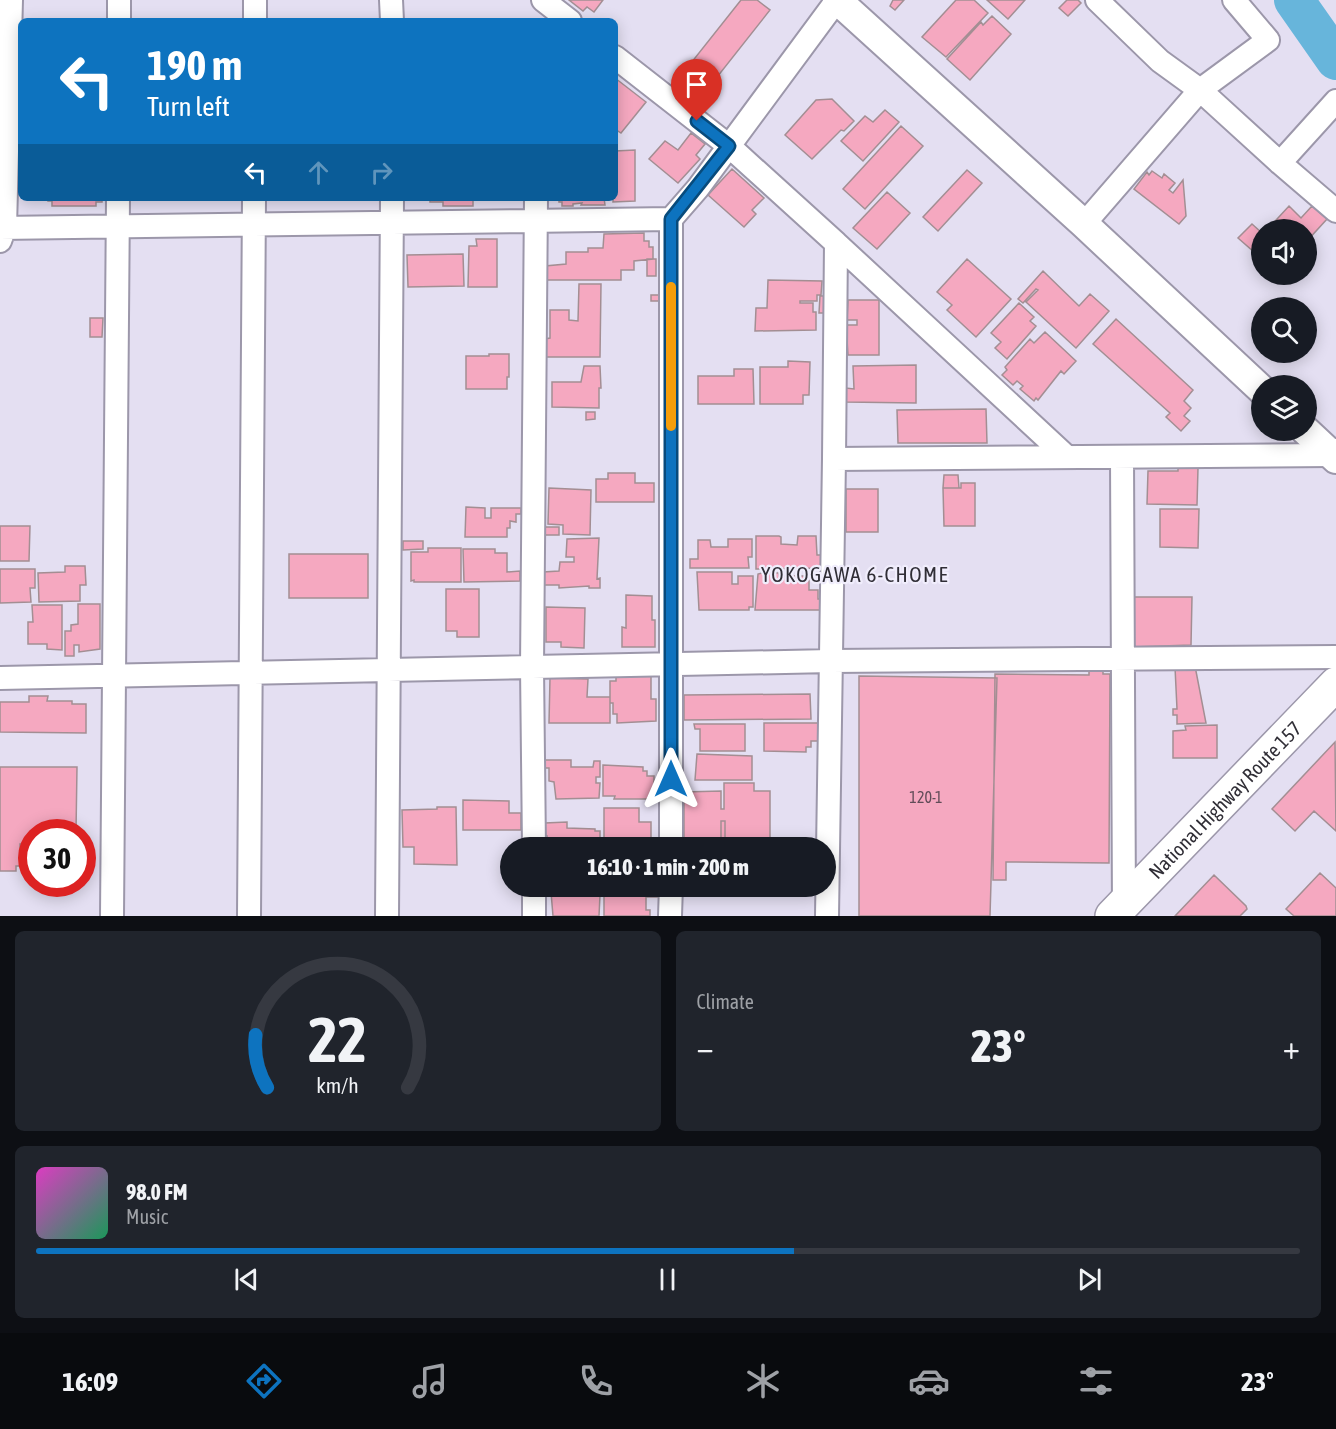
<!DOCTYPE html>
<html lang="en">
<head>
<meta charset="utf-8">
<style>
  :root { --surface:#171b24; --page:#20242c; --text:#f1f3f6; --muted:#9ea1a6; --line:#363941; --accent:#0d73bf }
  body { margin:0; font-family:"Asap Condensed",sans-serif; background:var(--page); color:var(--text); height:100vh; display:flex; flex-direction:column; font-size:22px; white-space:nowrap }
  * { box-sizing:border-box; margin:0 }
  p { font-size:20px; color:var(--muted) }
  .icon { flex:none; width:33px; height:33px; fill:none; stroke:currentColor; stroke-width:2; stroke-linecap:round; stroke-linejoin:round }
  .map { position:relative; height:916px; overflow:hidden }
  .panel { display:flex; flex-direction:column; gap:15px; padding:15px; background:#0d0f14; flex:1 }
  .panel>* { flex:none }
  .top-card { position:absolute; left:18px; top:18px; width:600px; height:183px; border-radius:9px; box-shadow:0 3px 15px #0003; background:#0d73bf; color:#fff; overflow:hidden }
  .buttons { position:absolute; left:1251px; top:219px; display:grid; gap:12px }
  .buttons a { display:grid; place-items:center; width:66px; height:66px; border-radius:50%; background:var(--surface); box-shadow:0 3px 15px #0003; font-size:30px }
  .speed { position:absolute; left:18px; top:819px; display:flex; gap:12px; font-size:30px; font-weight:700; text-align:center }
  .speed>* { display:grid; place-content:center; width:78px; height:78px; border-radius:50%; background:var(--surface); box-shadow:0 3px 15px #0003; line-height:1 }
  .speed .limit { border:9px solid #d22; background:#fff; color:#111 }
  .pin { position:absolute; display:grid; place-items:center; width:51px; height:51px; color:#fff; margin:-62px -26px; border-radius:50% 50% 50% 0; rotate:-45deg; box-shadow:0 0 6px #0007 }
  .pin .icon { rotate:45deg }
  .me { position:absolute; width:66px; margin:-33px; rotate:0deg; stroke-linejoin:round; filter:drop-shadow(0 0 4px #0008) }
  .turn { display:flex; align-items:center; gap:21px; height:126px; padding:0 30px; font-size:27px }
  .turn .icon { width:78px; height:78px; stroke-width:2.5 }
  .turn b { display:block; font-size:42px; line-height:51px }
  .lanes { display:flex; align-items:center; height:57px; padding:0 30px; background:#0003; justify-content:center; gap:30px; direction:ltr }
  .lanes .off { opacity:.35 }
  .big { font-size:45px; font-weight:800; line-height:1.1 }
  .panel .tile { flex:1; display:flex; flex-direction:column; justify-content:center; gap:9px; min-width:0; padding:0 21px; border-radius:9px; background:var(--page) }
  .panel .dial { align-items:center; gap:0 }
  .dial svg { height:156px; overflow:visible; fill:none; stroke:var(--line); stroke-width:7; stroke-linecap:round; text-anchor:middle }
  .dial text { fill:var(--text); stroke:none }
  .song { display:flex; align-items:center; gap:18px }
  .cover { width:72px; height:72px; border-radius:9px; background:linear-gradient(135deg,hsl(310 70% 55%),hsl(150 70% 35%)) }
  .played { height:6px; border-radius:3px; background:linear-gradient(90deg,var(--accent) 60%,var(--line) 60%) }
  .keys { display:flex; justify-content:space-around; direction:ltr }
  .heat { display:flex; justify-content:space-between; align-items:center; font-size:33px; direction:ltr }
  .panel .tiles { flex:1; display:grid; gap:15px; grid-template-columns:1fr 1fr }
  .tile:last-child { grid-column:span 2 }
  .trip { position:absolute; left:500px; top:837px; width:336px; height:60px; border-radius:30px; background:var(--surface); box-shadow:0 3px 15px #0003; font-weight:800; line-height:60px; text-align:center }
  .tab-bar { display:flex; height:96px; justify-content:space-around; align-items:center; background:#090b0e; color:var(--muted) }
  .tab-bar .icon { width:42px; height:42px }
  .tab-bar .current { color:var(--accent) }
  .tab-bar b { font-size:27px; color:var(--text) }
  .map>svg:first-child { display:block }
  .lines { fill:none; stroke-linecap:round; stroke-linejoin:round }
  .river { stroke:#67b5db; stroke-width:40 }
  .building { fill:#f5a8c0; stroke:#a38e93; stroke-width:1.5 }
  .minor-casing { stroke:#9c97aa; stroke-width:26 }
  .tertiary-casing { stroke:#9c97aa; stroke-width:32 }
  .trunk-casing { stroke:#9c97aa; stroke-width:36 }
  .minor { stroke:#fff; stroke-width:22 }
  .tertiary { stroke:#fff; stroke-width:28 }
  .trunk { stroke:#fff; stroke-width:33 }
  .route-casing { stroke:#084b7c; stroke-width:15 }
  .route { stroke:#0d73bf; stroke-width:10 }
  .slow { stroke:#f59e0b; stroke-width:10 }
  .labels { text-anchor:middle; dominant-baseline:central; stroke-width:4.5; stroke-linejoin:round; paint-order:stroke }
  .number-label { font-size:16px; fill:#614c58 }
  .street-label { font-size:20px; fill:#302e36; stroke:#f0edfc }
  .neighbourhood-label { font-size:21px; letter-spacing:1.5px; fill:#302e36; stroke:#f0edfc }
</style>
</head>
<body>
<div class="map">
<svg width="1336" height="916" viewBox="0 0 1336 916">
  <rect width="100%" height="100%" fill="#e4dff2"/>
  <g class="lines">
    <path class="river" d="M1294 0 1336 60"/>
  </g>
  <path class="building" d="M569 0H603L594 12 587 7 583 11Z
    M741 0H757L770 10 710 86 687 68Z
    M893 0H904L895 10 890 6Z
    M956 0H974L988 13 946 57 922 37Z
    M987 0H1025L1008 19Z
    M1067 0H1078L1081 3 1068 16 1059 8Z
    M992 16 1011 34 970 80 947 59 981 22 983 25Z
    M615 78 646 102 621 133 615 129Z
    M19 91H21V124H18Z
    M832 99 854 121 844 131 841 130 812 159 785 135 816 100Z
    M885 110 899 122 863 161 841 141 865 116 873 122Z
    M901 126 923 146 865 209 843 189Z
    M691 133 705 144 696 155 700 159 678 183 649 159 665 141 678 150Z
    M635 150V201L613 202 615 151Z
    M732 169 764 198 752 210 756 214 744 227 708 195Z
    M967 170 982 183 938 231 923 217Z
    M1152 171 1162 178 1164 174 1175 183 1169 190 1173 193 1183 180 1186 216 1179 224 1134 189 1147 172 1149 175Z
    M887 192 910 213 877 249 853 228Z
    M48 198H102V202H96V206H52V201H48Z
    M430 198H473V206H443V202H430Z
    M559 198H604L605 205H581L582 203 573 204V206H562V202H559Z
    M1289 206 1301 218 1312 206 1327 219 1306 242V230H1267Z
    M1252 224 1262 233V259L1238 238Z
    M644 233V241H649V247H653V259L634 261V270H621V280H545V266L566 264V252H588V248H603L604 234Z
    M476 239H497V287H468L469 246H477Z
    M463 254 464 286 408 287 407 255Z
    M647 259H656V276H647Z
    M967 259 1011 299 976 337 947 310 952 305 937 292Z
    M1043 271 1079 306 1090 294 1109 311 1076 348 1026 302 1038 290 1036 289 1023 303 1018 299Z
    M768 280 822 281 821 295H817V301H800V303H813V312H816V330L755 331 756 308H767Z
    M579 284H601L600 357H544V339L550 338V310H569V320L578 321Z
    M651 295H660V301H651Z
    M820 296H824V313H819Z
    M848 300H879V355H848L846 325H857V320H847Z
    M1019 303 1034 317 1030 321 1036 326 1007 359 995 348 1001 342 991 333Z
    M90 318H103L102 337H90Z
    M1116 319 1193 390 1184 401 1191 408 1184 416 1190 421 1181 431 1166 417 1170 413 1093 344Z
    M1045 332 1076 361 1064 374 1061 371 1038 400 1036 398 1034 401 1020 389 1023 386 1017 381 1013 385 1002 375 1007 370 1005 367 1030 339 1034 343Z
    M489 354H509V377H507V389H466V356H489Z
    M788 361 810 362 809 395H803V404H760V367H788Z
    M916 365V403L846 402V388L854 389 853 366Z
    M916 365V403L846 402V388L854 389 853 366Z
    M584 366H600L601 388H599V408L552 407V382H581Z
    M734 369H753L754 404H698V376H734Z
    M986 409 987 443H898L897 410Z
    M586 412H595V419L586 420Z
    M1178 468H1198L1197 505 1147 504 1148 471H1178Z
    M608 473H635V483H654V502H596V479H608Z
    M944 475H958L959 488H943Z
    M961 483H975V526H944L943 488H961Z
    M549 488 591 490 590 535 563 534V525L548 524Z
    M846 489H878V532H846Z
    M466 507 485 508V518H491V508H521V514H516V522L510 521V528H507V537H465Z
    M1160 509H1199L1198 548 1160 547Z
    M0 526H30L29 561H0Z
    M543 527H559V535H543Z
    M756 536H779L781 537V544L797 545 798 536H816L817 555H822V568L756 569Z
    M599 538 597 579 600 578V588H589V586L559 588V585H543V572L559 571 560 562H574V557H566L567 539Z
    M728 539H752V557H748L749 568H690V559H698V540H710L711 547H728Z
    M403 541H423V549L403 550Z
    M428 548H461V582H414V580L411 581V552H428Z
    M463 549H495V553H507V572L520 571V581L464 582Z
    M289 554H368V598H289Z
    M65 566H85L86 585H80V601L39 602 38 573 65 572Z
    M0 569H35V588H30L31 602 0 603Z
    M697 572H732V584H738V576H753V607H749V610H699Z
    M762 573H779V576H809V590H818V599H822V610H755L758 574Z
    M446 589H479V637H457V631H446Z
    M626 595 652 596V620H655V647H622V627L626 628Z
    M1134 597H1192L1191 645 1133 647Z
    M78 604H100V649L79 652V645H74V656H65V631H71V625L78 624Z
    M32 605H62V650L47 649V644H28V622H33Z
    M546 607 585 608 584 648 561 647V642H546Z
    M1195 666 1206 723 1177 724V715H1173V709H1177L1175 667Z
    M1089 668H1103V674H1110L1109 863 1006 862V880H993L995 674 1089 675Z
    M616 676H651V699H656V721L617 723V714H613V703H610V681H616Z
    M859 676 997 678 990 916H859Z
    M550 678 588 679 587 697H610V723H549Z
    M810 694 811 719 684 720V695Z
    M29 696H48L47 701H72V704H86V733L0 732V702H29Z
    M764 723H818V741H811V747H806V752L764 751Z
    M694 724H745V751H700V729H695Z
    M1217 725V758H1173V731L1186 730 1185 726Z
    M1335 742 1336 831 1314 811 1295 831 1272 809Z
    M1335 742 1336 831 1314 811 1295 831 1272 809Z
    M697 754 752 756V780H695Z
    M545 760H571V767H593L594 761H600V777H596V783H600L599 798 556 799 554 782 549 781V768H545Z
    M603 765 643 767V771H647V776H654V787H658V799H614L615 796H603Z
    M0 767H77L76 832H32V871L30 844H20V866H16V871H0Z
    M724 783H754V791H770V848H684V792L721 791V809H724Z
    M463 800 509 801V813H521V830H463Z
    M437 807H456L457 865 414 864V847H403L402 810 437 809Z
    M604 808H639V822H651V842H604Z
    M721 821H725V846H721Z
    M567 822V828L595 829V831H600V840H595V848H544V841H547V836H545V823Z
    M1320 873 1336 888V916H1294L1286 909Z
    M1214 875 1246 906 1247 909 1240 916H1175Z
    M632 888H659V897H646V910H650V916H604V894H632Z
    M551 892H574V894L600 895 599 916H553Z"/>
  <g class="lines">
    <defs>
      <path id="minor" d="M391 0 392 21
        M543 0 570 21
        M1097 0 1160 61 1200 90 1280 163 1336 211
        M119 21V0
        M255 21V0
        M615 57 729 146 836 243 834 459 1332 455 1336 450
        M1280 163 1336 101
        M1084 224 1200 90 1268 40 1234 0
        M0 228 671 219
        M0 241 5 227 11 0
        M836 243 1067 457
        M1122 457 1124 912
        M0 678 831 661 1336 657
        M534 848 532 667 536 198
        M671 848V219L698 188 837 0
        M534 886V916
        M112 916 118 198
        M249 916 254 198
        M387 916 392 198
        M670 916 671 886
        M827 916 834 459"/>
      <path id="tertiary" d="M837 0 1084 224 1262 390
        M1305 430 1336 459"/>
      <g id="trunk">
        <path id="s1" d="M1112 916 1336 684"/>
      </g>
    </defs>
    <use href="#minor" class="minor-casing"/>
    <use href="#tertiary" class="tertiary-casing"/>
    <use href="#trunk" class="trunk-casing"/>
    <use href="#minor" class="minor"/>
    <use href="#tertiary" class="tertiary"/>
    <use href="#trunk" class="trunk"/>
  </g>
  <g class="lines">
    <defs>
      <path id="route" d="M671 779V219L729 146 697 121"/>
    </defs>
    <use href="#route" class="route-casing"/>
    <use href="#route" class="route"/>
    <path class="slow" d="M671 287V426"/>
  </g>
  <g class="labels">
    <g class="number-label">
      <text x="926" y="797">120-1</text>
    </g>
    <g class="street-label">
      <text stroke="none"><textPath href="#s1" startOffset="162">National Highway Route 157</textPath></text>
    </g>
    <g class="neighbourhood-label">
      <text x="855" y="574">YOKOGAWA 6-CHOME</text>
    </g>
  </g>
</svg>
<div class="buttons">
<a><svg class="icon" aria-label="sound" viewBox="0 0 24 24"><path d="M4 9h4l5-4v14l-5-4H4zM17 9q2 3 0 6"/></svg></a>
<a><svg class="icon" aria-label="search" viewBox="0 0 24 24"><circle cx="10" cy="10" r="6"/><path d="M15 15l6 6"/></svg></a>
<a><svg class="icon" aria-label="layers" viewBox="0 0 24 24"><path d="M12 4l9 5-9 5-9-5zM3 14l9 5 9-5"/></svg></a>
</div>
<div class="speed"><div class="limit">30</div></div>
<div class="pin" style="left:697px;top:121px;background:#d93025"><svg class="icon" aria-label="arrive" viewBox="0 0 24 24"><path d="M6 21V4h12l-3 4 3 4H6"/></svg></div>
<svg class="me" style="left:671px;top:779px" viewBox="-20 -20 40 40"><path d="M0-17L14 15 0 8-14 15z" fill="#0d73bf" stroke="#fff" stroke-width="4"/></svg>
<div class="trip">16:10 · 1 min · 200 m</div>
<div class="top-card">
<div class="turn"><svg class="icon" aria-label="left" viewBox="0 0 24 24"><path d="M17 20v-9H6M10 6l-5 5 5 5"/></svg><div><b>190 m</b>Turn left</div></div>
<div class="lanes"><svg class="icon" aria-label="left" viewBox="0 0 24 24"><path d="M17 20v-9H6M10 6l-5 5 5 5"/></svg><svg class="icon off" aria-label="ahead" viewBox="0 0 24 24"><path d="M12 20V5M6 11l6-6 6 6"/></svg><svg class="icon off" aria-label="right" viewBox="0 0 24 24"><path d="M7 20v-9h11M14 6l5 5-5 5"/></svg></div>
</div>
</div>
<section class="panel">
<div class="tiles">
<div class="tile dial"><svg viewBox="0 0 100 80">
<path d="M14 69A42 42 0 1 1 86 69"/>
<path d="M14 69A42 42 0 0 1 8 42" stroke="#0d73bf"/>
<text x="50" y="56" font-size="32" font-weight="700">22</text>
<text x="50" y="72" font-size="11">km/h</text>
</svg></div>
<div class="tile"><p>Climate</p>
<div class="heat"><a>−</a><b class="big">23°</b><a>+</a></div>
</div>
<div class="tile">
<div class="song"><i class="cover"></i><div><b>98.0 FM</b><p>Music</p></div></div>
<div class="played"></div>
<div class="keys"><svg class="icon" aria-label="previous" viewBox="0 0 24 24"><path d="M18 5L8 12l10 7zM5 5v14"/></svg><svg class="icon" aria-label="pause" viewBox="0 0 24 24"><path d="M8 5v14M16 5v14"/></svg><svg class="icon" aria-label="next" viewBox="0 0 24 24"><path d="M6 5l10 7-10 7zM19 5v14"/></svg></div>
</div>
</div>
</section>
<nav class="tab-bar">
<b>16:09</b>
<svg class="icon current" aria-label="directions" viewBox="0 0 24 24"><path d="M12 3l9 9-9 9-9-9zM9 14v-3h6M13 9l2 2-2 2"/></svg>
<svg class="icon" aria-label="music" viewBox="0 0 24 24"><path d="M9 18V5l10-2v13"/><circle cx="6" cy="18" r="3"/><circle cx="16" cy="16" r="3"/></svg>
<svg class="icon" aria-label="phone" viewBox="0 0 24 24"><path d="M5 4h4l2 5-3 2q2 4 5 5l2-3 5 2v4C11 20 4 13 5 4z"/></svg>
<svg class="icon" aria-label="climate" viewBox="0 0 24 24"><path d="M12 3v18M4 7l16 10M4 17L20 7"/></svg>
<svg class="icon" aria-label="car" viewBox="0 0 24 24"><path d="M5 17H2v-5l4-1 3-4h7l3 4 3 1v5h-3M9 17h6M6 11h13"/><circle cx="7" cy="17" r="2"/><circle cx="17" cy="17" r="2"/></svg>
<svg class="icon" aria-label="filters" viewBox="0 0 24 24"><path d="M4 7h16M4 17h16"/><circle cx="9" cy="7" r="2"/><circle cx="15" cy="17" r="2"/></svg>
<b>23°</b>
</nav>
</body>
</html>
